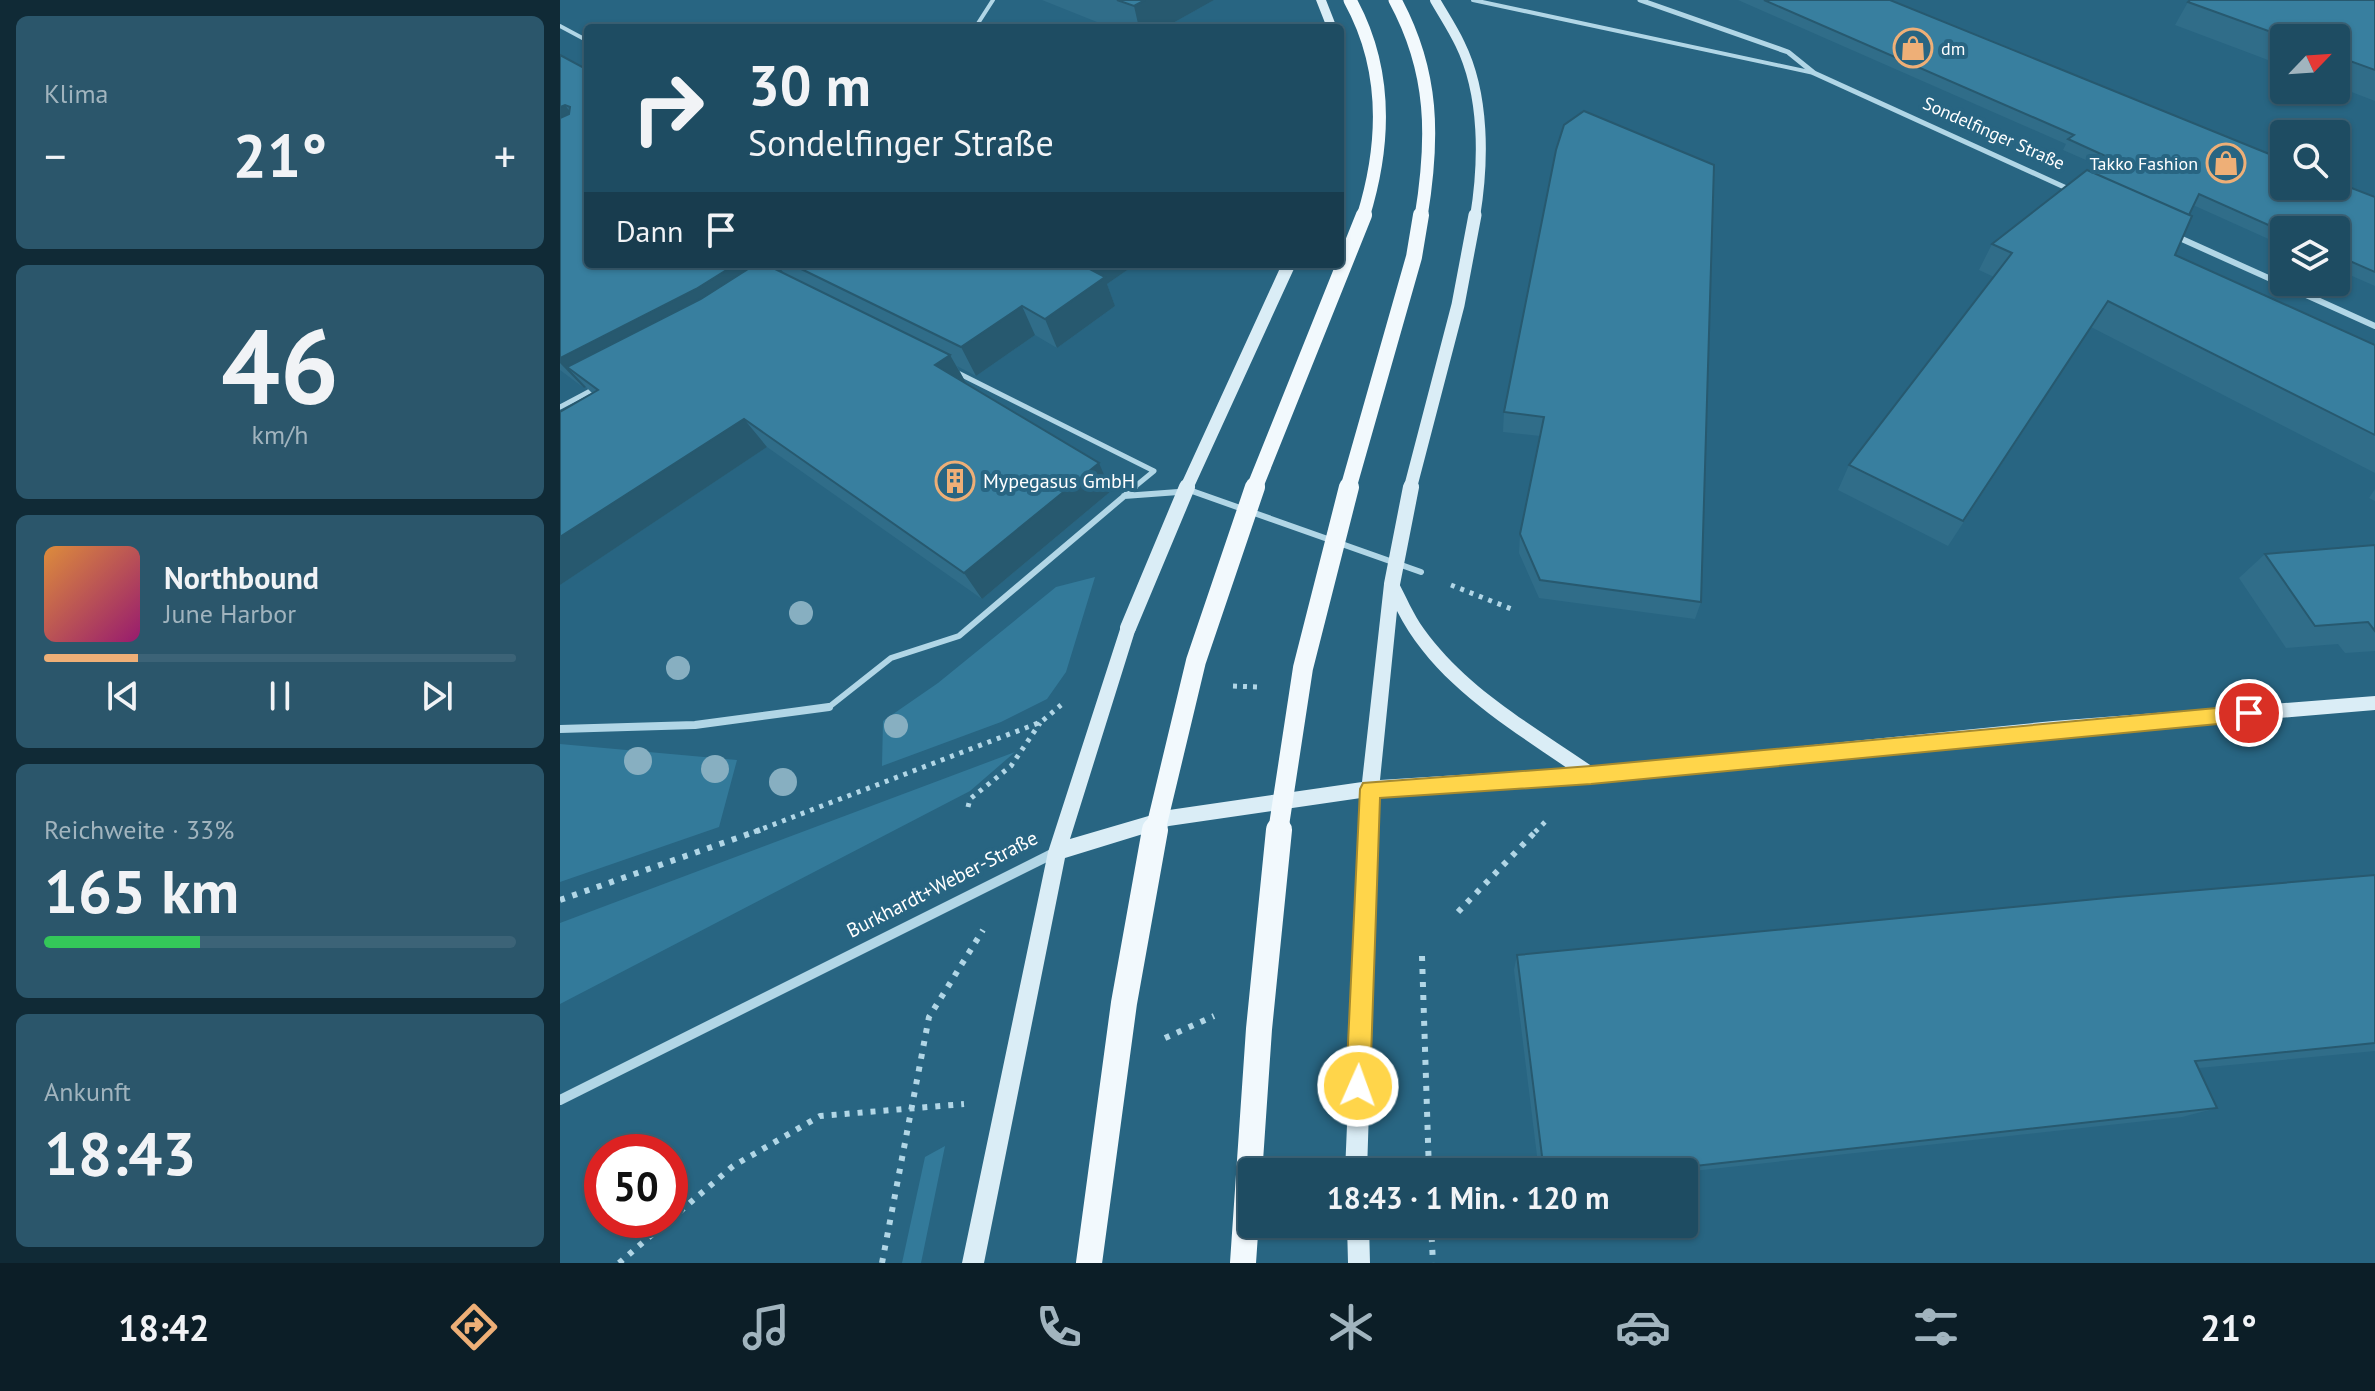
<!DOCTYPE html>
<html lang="de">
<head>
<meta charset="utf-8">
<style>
  :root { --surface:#1e4c62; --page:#2b566b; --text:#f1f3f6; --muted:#a1b4be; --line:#3c6377; --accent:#eeaf77 }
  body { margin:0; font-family:"PT Sans",sans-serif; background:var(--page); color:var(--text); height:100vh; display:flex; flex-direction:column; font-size:30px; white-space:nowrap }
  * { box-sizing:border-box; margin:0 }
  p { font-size:26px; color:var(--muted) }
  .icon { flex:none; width:44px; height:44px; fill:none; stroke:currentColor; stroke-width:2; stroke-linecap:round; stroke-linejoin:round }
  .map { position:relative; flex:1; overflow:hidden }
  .side { display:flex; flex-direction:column; gap:16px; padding:16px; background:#102a36; width:560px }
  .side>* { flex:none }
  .banner { position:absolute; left:24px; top:24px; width:760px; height:244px; border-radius:8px; box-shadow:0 2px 6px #0004,0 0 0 2px var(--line); background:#1e4c62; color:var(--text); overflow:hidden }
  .needle { width:52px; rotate:65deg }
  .fabs { position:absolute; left:1710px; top:24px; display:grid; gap:16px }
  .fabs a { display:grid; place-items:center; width:80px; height:80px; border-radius:8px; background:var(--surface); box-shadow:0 2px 6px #0004,0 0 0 2px var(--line); font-size:40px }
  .speed { position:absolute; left:24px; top:1134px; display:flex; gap:16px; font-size:40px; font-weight:700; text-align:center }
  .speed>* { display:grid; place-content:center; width:104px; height:104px; border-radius:50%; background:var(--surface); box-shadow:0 2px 6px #0004,0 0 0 2px var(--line); line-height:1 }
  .speed .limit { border:12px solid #d22; background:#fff; color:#111 }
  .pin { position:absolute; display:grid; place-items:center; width:68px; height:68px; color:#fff; margin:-34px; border:4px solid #fff; border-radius:50%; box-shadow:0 2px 8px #0007 }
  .me { position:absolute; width:88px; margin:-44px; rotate:2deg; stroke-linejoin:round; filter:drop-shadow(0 0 6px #0008) }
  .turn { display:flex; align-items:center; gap:28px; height:168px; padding:0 32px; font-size:36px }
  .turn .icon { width:104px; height:104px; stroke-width:2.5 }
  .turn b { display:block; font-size:56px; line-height:68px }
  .then { display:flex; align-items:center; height:76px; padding:0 32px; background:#0003; gap:16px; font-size:30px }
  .big { font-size:60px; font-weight:600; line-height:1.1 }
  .side .tile { flex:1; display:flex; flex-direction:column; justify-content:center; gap:12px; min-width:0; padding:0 28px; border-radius:12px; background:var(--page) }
  .side .dial { align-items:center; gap:0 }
  .dial b { font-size:104px; line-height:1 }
  .song { display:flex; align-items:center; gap:24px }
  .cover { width:96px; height:96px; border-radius:12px; background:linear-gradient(135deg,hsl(30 70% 55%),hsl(320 70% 35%)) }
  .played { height:8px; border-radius:4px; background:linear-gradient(90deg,var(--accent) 20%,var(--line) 20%) }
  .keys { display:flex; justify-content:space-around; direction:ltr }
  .heat { display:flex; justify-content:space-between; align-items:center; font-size:44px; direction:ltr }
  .charge { height:12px; border-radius:6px; background:linear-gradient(90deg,#34c759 33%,var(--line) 0) }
  .trip { position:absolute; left:678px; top:1158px; width:460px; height:80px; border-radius:8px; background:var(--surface); box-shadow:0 2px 6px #0004,0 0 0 2px var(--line); font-weight:600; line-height:80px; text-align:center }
  .dock { display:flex; height:128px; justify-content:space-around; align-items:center; background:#0c1e27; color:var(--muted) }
  .dock .icon { width:56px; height:56px }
  .dock .selected { color:var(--accent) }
  .dock b { font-size:36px; color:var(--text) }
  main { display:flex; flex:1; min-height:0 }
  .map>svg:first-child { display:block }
  .green { fill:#337a9a }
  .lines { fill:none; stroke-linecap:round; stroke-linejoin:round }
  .path-far1 { stroke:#b1d6e6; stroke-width:5; stroke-dasharray:4 6; stroke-linecap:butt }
  .path { stroke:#b1d6e6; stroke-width:6; stroke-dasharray:5 8; stroke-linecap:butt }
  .lane-far2 { stroke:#b1d6e6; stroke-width:4 }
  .lane-far1 { stroke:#b1d6e6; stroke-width:5 }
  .lane { stroke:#b1d6e6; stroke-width:6 }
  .street-far3 { stroke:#b1d6e6; stroke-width:5 }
  .street-far2 { stroke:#b1d6e6; stroke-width:6 }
  .street-far1 { stroke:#b1d6e6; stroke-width:8 }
  .street { stroke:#b1d6e6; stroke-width:10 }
  .secondary { fill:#daedf6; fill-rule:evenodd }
  .secondary-bridge-far2 { stroke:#daedf6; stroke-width:10 }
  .secondary-bridge-far1 { stroke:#daedf6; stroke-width:13 }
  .secondary-bridge { stroke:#daedf6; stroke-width:16 }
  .primary-bridge-far3 { stroke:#f2f9fd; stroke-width:13 }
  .primary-bridge-far2 { stroke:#f2f9fd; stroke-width:16 }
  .primary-bridge-far1 { stroke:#f2f9fd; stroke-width:20 }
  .primary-bridge { stroke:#f2f9fd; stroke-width:26 }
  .tree { fill:#87afc1 }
  .wall { fill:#306d89 }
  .shaded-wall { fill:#27596f }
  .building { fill:#387f9f; stroke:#27596f; stroke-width:2 }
  .route { fill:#ffd54a; stroke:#a68a30; stroke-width:2 }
  .labels { text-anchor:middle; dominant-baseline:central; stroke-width:8; stroke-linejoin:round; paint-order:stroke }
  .far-poi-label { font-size:18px; fill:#fff; stroke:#286582; text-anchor:start }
  .far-street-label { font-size:18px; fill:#fff; stroke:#286582 }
  .poi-label { font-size:20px; fill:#fff; stroke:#286582; text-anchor:start }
  .street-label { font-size:20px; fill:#fff; stroke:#286582 }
</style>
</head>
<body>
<main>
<section class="side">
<div class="tile"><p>Klima</p>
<div class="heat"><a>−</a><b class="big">21°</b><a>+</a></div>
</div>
<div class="tile dial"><b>46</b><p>km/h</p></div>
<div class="tile">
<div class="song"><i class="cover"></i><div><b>Northbound</b><p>June Harbor</p></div></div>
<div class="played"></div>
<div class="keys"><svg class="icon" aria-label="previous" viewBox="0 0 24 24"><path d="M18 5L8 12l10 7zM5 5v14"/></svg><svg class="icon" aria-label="pause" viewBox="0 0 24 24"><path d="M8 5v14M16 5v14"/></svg><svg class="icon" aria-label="next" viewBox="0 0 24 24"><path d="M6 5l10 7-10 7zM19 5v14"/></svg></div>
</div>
<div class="tile"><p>Reichweite · 33%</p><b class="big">165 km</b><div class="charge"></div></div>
<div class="tile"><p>Ankunft</p><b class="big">18:43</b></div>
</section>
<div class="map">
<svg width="1815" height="1263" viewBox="0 0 1815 1263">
  <rect width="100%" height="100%" fill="#286582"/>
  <path class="green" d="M535 577 506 672 487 699 441 722 322 766 323 721 378 683 496 587Z
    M0 744 177 760 159 827 0 882Z
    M455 752 410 791 0 1004V923Z
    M385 1146 361 1263H342L365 1157Z"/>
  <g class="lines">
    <path class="path-far1" d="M891 585 954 610
      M673 686 699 687
      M408 807 410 799 451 766 480 723
      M194 832 481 722 501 705
      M975 832 989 818"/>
    <path class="path" d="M0 900 200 830
      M898 912 977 830
      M862 956 869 1172
      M605 1038 654 1016
      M110 1220 173 1166 260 1116 404 1104
      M871 1224 873 1263
      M59 1263 109 1220
      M322 1263 369 1017 423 930"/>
    <path class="lane-far2" d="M913 0 1254 73
      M0 26 28 41
      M415 28 433 0"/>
    <path class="lane-far1" d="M394 371 594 471 572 489
      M0 407 36 388"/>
    <path class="lane" d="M564 496 632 491 861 572
      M269 707 331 658 399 636 575 487"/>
    <path class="street-far3" d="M1080 0 1228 52 1254 73 1513 191"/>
    <path class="street-far2" d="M1613 235 1815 326"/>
    <path class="street-far1" d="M0 729 135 725 269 707"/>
    <path class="street" d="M0 1100 496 852"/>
    <path class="secondary" d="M756 0H766L777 28H767Z
      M832 578 837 580C846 596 853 614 864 629 907 689 974 726 1033 767L1493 721 1815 696V710L1493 737 1031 783 819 797 807 1172H785L801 798 609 826 505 858 424 1263H402L488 852 562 623H574L576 628 510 839 609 810 802 782 824 584 827 580ZM837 611C873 682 943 724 1007 768L820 780Z
      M787 1224H809L810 1263H788Z"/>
    <path class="secondary-bridge-far2" d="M875 0C883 14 893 29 900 44 925 95 924 162 915 217"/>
    <path class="secondary-bridge-far1" d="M626 489 729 264
      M850 489 898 305 915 215"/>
    <path class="secondary-bridge" d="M832 584 851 487
      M568 628 627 487"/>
    <path class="primary-bridge-far3" d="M790 0C828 69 826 143 803 217
      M835 0C874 72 874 138 861 217"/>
    <path class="primary-bridge-far2" d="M694 489 804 215
      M788 489 854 257 861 215"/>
    <path class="primary-bridge-far1" d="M595 832 636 661 695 487
      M718 832 743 668 789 487"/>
    <path class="primary-bridge" d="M529 1263 564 1003 595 830
      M683 1263 699 1029 719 830"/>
  </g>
  <g class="tree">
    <circle cx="241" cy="613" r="12"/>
    <circle cx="118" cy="668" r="12"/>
    <circle cx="336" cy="726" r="12"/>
    <circle cx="78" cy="761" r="14"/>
    <circle cx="155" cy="769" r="14"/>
    <circle cx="223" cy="782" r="14"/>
  </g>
  <path class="wall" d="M482 0H654L604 28H552Z
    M1178 0H1330L1815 197V286L1776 269V230H1724V246L1633 205 1615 255 1815 345V473L1531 327 1388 546 1278 490 1289 465 1434 277 1419 270 1432 244 1542 167 1503 150 1506 144Z
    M1815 0V101L1776 86V38H1724V66L1615 25 1628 2Z
    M0 55 28 70V264H576L547 284 555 306 497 348 475 335 416 376 397 366 406 383 551 491 422 599 207 447 0 585V412L32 393 26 387 24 388 0 370Z
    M996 150 1141 602 1135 619 979 598 959 553 960 534 980 436 943 432 944 412Z
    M1815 489V501L1809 498Z
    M1815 545V651L1785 653 1778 644 1726 648 1679 578 1705 554Z
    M1815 875V1051L1639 1068 1657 1108 1622 1117 1124 1172H979L954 970 957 955Z"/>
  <path class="shaded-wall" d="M585 0H654L604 28H579L574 6Z
    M5 105 27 134 0 147V107Z
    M176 264H217L225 275 7 367 26 387 24 388 0 363V358Z
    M524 264H576L547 284 555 306 497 348 485 319Z
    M462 306 475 335 416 376 401 347Z
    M390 355 406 383 375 365Z
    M184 419 207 447 0 585V537Z
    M539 463 551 491 422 599 404 573Z"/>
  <path class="building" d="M557 0H585L574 6Z
    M1204 0H1330L1724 160V186H1776V182L1815 197V272L1776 255V230H1724V232L1639 194 1629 215 1534 173 1552 159 1508 139 1514 135Z
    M1630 0H1815V70L1776 56V38H1728L1628 2Z
    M0 55 28 70V264H176L136 289 0 358V118L9 114 10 107 5 105 0 107Z
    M1024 111 1154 165 1141 602 980 580 960 534 984 417 944 412 996 150 1004 125Z
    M1527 170 1632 216 1615 255 1815 345V435L1548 301 1403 521 1289 465 1452 253 1432 244Z
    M196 264H205L390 355 375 365 539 463 404 573 184 419 0 537V412L38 390 7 367 141 299Z
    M231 264H524L522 265 545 277 485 319 462 306 401 347Z
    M1815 545V631L1808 622 1755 626 1705 554Z
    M1815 875V1043L1635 1061 1657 1108 1081 1172H984L957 955 1557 897Z"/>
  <path class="route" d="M1689 705 1696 707 1698 713 1696 719 1689 721 1031 784 820 798 810 1086 806 1094 798 1098 790 1094 786 1086 800 789 803 783 1031 766Z"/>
  <defs>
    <symbol id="shop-ring" viewBox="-11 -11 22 22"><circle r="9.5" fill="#286582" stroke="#eeaf77" stroke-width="1.5"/><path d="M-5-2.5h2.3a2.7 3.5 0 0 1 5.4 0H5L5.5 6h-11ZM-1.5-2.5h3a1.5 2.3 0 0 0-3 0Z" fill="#eeaf77"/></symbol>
    <symbol id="building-ring" viewBox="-11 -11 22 22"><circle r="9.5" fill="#286582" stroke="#eeaf77" stroke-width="1.5"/><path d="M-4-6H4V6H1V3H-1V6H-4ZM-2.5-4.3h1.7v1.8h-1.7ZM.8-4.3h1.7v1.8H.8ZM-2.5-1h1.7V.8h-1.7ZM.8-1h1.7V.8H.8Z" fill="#eeaf77"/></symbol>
  </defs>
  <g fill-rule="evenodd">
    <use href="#shop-ring" x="1331" y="26" width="44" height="44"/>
    <use href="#shop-ring" x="1644" y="141" width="44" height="44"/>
    <use href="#building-ring" x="373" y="459" width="44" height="44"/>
  </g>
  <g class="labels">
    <g class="far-poi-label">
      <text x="1381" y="48">dm</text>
      <text x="1638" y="163" text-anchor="end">Takko Fashion</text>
    </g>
    <g class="far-street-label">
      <text transform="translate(1434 133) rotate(24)">Sondelfinger Straße</text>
    </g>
    <g class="poi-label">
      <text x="423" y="481">Mypegasus GmbH</text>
    </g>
    <g class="street-label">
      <text transform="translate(382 884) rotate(-27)">Burkhardt+Weber-Straße</text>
    </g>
  </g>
</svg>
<div class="fabs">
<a><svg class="needle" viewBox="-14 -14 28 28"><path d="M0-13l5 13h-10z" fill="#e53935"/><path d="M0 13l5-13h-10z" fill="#a1b4be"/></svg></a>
<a><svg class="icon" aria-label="search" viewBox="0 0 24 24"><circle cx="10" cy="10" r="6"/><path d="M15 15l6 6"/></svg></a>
<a><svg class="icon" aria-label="layers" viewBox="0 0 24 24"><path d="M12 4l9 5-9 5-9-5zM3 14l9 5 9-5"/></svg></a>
</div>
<div class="speed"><div class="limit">50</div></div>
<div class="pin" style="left:1689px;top:713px;background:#d93025"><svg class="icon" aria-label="arrive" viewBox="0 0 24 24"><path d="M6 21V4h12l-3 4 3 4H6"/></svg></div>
<svg class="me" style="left:798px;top:1086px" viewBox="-20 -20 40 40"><circle r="17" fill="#ffd54a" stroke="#fff" stroke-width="3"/><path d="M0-11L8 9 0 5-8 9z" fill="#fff"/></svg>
<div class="trip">18:43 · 1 Min. · 120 m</div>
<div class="banner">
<div class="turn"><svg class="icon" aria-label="right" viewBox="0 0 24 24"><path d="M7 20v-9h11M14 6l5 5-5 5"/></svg><div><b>30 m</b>Sondelfinger Straße</div></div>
<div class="then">Dann<svg class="icon" aria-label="arrive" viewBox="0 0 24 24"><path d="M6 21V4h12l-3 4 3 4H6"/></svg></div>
</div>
</div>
</main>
<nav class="dock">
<b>18:42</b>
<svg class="icon selected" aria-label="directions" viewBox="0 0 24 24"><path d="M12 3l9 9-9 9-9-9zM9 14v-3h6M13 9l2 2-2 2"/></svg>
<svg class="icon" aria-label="music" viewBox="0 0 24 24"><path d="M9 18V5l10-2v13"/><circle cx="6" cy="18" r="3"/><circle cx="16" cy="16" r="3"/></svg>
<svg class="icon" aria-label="phone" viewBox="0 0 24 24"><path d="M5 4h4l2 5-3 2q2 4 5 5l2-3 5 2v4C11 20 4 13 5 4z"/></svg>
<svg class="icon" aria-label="climate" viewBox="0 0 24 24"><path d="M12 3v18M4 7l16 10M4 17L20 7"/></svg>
<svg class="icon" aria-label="car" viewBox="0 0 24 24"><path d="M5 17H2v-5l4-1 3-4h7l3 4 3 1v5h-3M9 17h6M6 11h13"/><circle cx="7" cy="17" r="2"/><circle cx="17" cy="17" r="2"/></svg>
<svg class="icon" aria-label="filters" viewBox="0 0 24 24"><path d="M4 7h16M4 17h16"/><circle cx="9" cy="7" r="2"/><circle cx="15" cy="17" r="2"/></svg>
<b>21°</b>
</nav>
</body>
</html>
